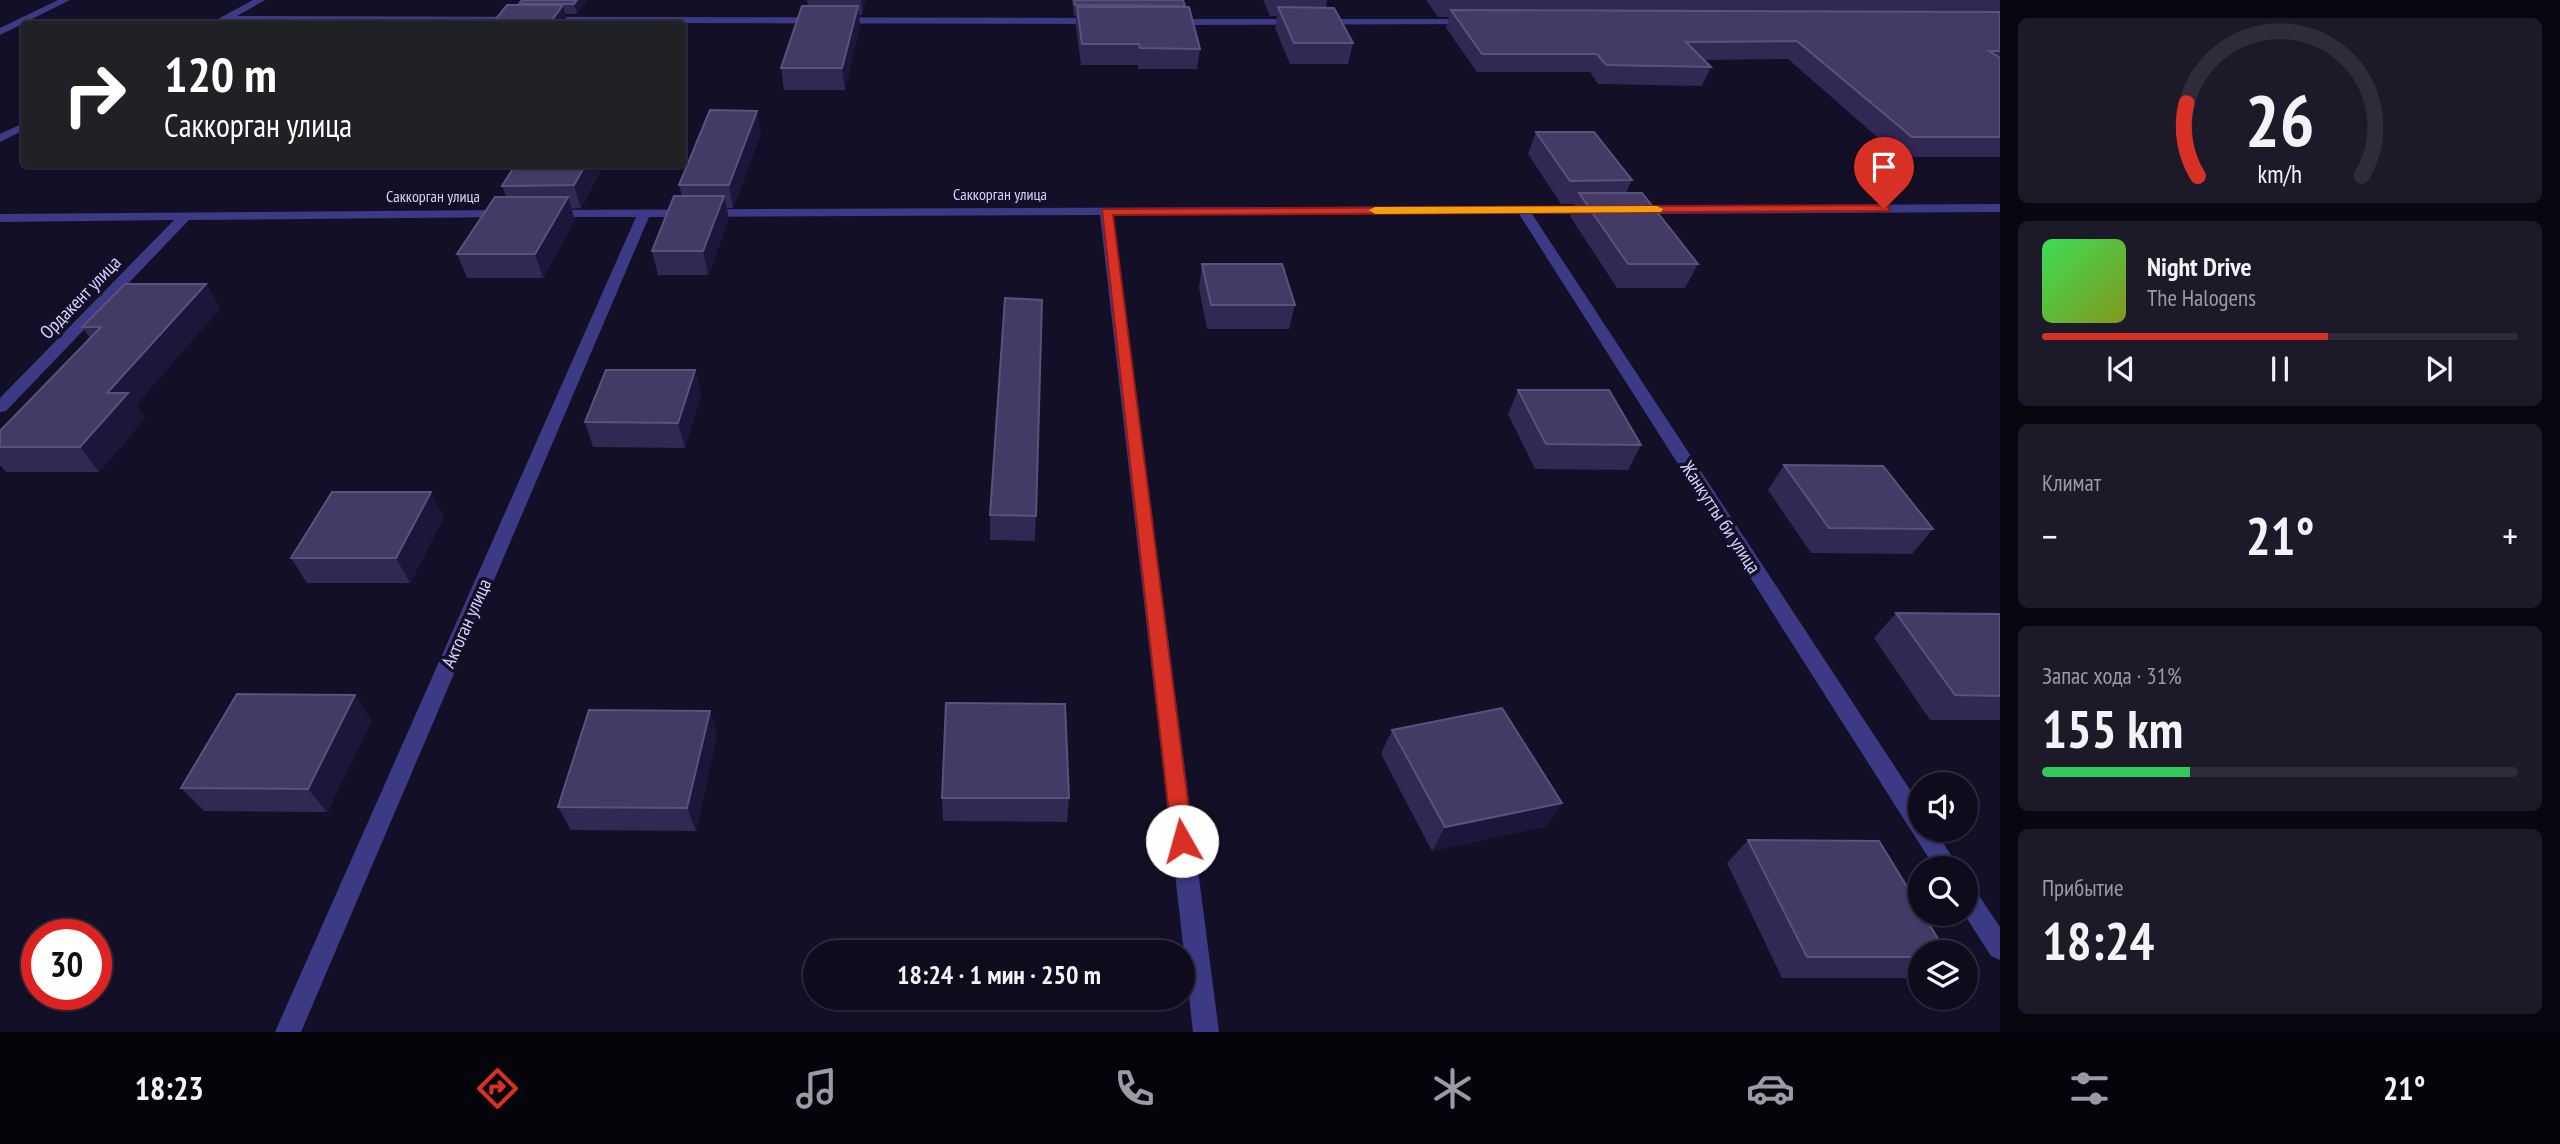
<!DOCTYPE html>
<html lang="ru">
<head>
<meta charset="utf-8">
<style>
  :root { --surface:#0e0b1c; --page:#1c1929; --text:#f1f3f6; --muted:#9b9ba3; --line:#2e2b3b; --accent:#d93025 }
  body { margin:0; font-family:"PT Sans Narrow",sans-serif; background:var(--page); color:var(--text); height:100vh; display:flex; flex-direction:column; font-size:26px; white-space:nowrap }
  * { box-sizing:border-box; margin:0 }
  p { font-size:23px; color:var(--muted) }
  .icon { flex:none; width:38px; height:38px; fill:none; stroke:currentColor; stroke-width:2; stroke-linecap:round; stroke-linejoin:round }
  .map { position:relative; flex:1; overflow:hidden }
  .panel { display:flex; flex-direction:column; gap:18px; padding:18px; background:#08060f; width:560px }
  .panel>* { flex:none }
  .banner { position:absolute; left:21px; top:21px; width:665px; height:147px; border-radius:7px; box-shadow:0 2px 5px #0004,0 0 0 2px var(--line); background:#202124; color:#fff; overflow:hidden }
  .buttons { position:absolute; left:1908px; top:772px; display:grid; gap:14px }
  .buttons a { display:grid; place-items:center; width:70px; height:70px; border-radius:50%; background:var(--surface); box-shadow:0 2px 5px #0004,0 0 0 2px var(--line); font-size:35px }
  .speed { position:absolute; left:21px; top:919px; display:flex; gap:14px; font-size:35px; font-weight:700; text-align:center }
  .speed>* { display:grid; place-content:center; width:91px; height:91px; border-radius:50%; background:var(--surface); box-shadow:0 2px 5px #0004,0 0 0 2px var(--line); line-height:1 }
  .speed .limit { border:10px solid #d22; background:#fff; color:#111 }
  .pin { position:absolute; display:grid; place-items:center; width:60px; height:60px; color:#fff; margin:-72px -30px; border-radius:50% 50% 50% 0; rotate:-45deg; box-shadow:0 0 7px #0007 }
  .pin .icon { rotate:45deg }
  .me { position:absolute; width:77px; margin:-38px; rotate:353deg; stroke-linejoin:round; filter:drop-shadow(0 0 5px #0008) }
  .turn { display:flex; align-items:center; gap:24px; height:147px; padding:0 28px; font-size:32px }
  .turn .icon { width:91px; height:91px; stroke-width:2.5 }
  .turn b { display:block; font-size:49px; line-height:60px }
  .big { font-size:52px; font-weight:600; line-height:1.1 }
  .panel .card { flex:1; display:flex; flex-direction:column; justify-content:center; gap:10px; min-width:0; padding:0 24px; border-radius:10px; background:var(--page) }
  .panel .dial { align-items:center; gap:0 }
  .dial svg { height:182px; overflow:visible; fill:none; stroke:var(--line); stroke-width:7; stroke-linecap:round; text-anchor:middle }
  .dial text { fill:var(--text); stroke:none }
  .song { display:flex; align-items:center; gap:21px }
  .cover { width:84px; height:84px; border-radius:10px; background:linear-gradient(135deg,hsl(130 70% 55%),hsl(70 70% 35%)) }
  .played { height:7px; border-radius:4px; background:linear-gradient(90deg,var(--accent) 60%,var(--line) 60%) }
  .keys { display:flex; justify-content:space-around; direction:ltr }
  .heat { display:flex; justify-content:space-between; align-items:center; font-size:38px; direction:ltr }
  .charge { height:10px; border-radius:5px; background:linear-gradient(90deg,#34c759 31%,var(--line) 0) }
  .trip { position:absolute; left:803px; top:940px; width:392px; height:70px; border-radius:35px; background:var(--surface); box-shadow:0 2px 5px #0004,0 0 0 2px var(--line); font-weight:600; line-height:70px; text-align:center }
  .tab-bar { display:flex; height:112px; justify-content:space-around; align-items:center; background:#06040b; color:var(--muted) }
  .tab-bar .icon { width:49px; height:49px }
  .tab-bar .active { color:var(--accent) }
  .tab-bar b { font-size:32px; color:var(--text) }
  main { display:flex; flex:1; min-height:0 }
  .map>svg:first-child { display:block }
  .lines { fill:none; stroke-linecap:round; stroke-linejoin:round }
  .minor { fill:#3d3a85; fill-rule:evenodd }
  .wall { fill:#312854 }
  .shaded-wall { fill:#1d163a }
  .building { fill:#433a66; stroke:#5a527e; stroke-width:2 }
  .route { fill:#d93025; stroke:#8d1f18; stroke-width:2 }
  .slow { fill:#f59e0b }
  .labels { text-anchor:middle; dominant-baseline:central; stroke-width:7; stroke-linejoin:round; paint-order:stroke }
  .far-street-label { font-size:16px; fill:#d9d4ff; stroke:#130f26 }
  .street-label { font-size:19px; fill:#d9d4ff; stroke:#130f26 }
</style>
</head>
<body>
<main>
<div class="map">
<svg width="2000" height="1032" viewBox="0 0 2000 1032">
  <rect width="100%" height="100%" fill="#130f26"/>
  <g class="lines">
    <path class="minor" d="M58 0H70L0 35V28Z
      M253 0H265L237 16 1097 18 1102 21 1097 24 223 22 218 19Z
      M1472 19 1477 22 1475 24 1171 25 1166 22 1171 19Z
      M24 123V130L0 142V134Z
      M2000 204V212L1633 214 1627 210 1633 206Z
      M1523 206H1594L1600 210 1594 214H1532L1920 805V830H1935L1959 868H1935L1519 214 1113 215 1219 1032H1193L1100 215 649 217 301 1032H275L636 217H551L545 213 546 210Z
      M506 210 512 214 511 217 189 220 6 411 0 412V398L174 220 0 222V214Z
      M1965 884 1973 887 2000 927V960L1991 956 1964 914Z"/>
  </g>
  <path class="wall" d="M522 0H587L577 14H566L520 5 519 4Z
    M807 0H866L862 15H859L860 26 845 90H784L781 68 808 6Z
    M1072 0H1183L1184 7 1200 49 1197 69H1138V65H1081L1076 27V16H1074Z
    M1263 0H1327L1326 8 1353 43 1348 64H1290L1275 28 1277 16H1270Z
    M1426 0H2000V157H1900L1788 59 1704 60 1711 67 1702 86 1598 84 1590 72H1477L1446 28 1449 17H1438Z
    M1536 132 1632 180 1626 193 1698 264 1685 288H1617L1570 216 1575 204H1561L1528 154Z
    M761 133 733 208H727L729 219 708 275H658L652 251 682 196 679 185Z
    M604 164 581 208 571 209 575 220 543 278H467L457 254 506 197 502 186Z
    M1202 264 1295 305 1289 329H1207L1199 288Z
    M206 284 220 308 136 405 145 418 99 472H6L0 465V431L90 338 82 327Z
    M1042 300 1035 541 990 540V515Z
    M695 370 701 395 685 448 593 447 585 422Z
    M1518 390 1641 445 1628 470 1535 469 1508 414Z
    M1784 465 1933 529 1912 554 1811 553 1768 490Z
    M444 517 410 583H307L291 558Z
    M1896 613 2000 614V720H1930L1874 638Z
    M372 720 327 812 204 811 181 788Z
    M1392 730 1562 803 1546 826 1432 851 1381 754Z
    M717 735 696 831 571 830 558 807Z
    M942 798H1069L1067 822 943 821Z
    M1748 840 1920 957V978H1782L1727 863Z"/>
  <path class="shaded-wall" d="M577 0H587L577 14 574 4Z
    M861 0H866L862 15Z
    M563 5 568 24H549Z
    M858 6 860 26 845 90 842 68Z
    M757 111 761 133 733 208 729 185Z
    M586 164H604L581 208 574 185Z
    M724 196 729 219 708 275 703 251Z
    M568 197 575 220 543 278 535 254Z
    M206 284 220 308 136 405 145 418 99 472 80 447 107 393Z
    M695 370 701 395 685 448 678 423Z
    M431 492 444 517 410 583 396 558Z
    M355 695 372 720 327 812 308 789Z
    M710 711 717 735 696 831 687 808Z
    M1562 803 1546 826 1432 851 1445 827Z"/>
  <path class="building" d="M522 0H577L574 4H519Z
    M1074 0H1183L1185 6 1075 5Z
    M507 5H563L549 24H492Z
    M802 6H858L842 68H781Z
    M1077 7H1189L1200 49 1140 48 1139 44H1082Z
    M1278 7 1334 8 1353 43H1294Z
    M1451 10 2000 12V51H1989L2000 58V137H1912L1797 41 1686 42 1711 67 1606 65 1597 54H1482Z
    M710 110 757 111 729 185H679Z
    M1536 132H1594L1632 180 1570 181Z
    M516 164H586L574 185 502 186Z
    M1579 193H1642L1698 264H1628Z
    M674 196H724L703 251H652Z
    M495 197H568L535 254H457Z
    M1202 264H1282L1295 305H1211Z
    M125 284H206L107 393H128L80 447H0V431L101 327H82Z
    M1005 298 1042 300 1036 516 990 515Z
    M606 370H695L678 423 585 422Z
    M1518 390H1609L1641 445 1546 444Z
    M1784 465 1883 466 1933 529 1829 528Z
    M332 492H431L396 558H291Z
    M1896 613 2000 614V696L1955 695Z
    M237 694 355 695 308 789 181 788Z
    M946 703 1065 704 1069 798H942Z
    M1502 708 1562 803 1445 827 1392 730Z
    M589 710 710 711 687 808 558 807Z
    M1748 840 1879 841 1920 908V914H1923L1946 952H1920V957H1807Z"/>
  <path class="route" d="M1884 205 1890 209 1888 211 1113 215 1193 841 1190 847 1182 850 1175 847 1172 841 1102 209Z"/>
  <path class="slow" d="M1657 206 1663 209 1661 212 1375 214 1369 210 1375 207Z"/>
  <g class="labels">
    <g class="far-street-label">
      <text x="1000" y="194">Саккорган улица</text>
      <text x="433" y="196">Саккорган улица</text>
    </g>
    <g class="street-label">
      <text transform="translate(80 297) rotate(-46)">Ордакент улица</text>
      <text transform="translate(1721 517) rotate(57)">Жанкутты би улица</text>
      <text transform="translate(466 623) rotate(-66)">Актоган улица</text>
    </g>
  </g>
</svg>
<div class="buttons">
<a><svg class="icon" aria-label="sound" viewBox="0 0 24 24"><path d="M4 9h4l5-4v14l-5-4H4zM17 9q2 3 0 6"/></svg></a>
<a><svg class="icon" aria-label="search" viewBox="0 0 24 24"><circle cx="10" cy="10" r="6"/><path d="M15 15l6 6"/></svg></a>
<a><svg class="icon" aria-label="layers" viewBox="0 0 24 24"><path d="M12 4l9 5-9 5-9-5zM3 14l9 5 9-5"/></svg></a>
</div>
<div class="speed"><div class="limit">30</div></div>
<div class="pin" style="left:1884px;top:209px;background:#d93025"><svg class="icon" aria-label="arrive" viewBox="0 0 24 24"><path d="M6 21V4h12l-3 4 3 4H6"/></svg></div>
<svg class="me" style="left:1182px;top:841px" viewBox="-20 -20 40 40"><circle r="19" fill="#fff"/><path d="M0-13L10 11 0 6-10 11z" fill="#d93025"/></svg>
<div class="trip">18:24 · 1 мин · 250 m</div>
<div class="banner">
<div class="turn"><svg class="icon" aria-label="right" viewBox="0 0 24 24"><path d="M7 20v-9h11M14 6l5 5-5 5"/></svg><div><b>120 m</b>Саккорган улица</div></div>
</div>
</div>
<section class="panel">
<div class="card dial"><svg viewBox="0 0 100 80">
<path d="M14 69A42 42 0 1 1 86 69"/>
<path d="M14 69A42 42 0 0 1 9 37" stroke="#d93025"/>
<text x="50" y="56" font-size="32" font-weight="700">26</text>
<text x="50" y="72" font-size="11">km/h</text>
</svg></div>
<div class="card">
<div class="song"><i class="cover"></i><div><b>Night Drive</b><p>The Halogens</p></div></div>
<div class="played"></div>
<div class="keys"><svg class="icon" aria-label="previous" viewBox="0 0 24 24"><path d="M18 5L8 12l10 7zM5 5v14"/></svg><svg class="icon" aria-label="pause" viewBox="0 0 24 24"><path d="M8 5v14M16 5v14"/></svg><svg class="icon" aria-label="next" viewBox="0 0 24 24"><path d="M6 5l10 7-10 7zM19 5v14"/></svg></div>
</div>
<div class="card"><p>Климат</p>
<div class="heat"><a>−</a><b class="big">21°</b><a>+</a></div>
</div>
<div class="card"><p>Запас хода · 31%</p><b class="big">155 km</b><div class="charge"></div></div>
<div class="card"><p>Прибытие</p><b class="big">18:24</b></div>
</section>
</main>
<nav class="tab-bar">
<b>18:23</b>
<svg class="icon active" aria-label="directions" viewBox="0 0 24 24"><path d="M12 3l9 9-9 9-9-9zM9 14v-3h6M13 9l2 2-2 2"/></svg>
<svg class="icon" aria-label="music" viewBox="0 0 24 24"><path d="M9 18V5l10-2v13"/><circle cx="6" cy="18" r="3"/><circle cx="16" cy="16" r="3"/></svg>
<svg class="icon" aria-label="phone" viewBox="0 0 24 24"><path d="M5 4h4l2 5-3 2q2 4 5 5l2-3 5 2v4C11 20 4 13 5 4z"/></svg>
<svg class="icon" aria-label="climate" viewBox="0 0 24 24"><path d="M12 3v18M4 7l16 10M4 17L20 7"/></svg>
<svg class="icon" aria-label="car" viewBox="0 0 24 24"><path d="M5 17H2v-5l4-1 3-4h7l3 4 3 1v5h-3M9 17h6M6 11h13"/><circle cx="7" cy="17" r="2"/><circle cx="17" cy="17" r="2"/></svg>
<svg class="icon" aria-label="filters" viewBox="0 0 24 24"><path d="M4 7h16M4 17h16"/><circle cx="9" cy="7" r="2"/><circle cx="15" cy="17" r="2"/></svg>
<b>21°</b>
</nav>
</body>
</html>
